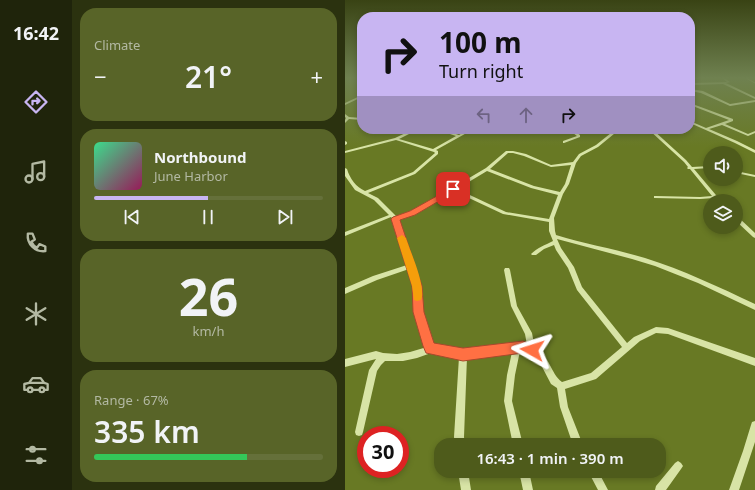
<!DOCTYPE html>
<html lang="en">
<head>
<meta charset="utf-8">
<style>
  :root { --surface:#4e5b1b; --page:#586428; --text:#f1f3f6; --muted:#b3b9a3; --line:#65703a; --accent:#c8b5f2 }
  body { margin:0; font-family:"Noto Sans",sans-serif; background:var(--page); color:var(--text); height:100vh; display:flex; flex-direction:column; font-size:15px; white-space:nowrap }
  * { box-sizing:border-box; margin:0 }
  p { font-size:13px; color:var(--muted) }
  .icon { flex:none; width:22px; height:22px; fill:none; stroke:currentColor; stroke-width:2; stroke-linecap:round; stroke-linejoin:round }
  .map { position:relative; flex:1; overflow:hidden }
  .side { display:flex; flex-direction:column; gap:8px; padding:8px; background:#2b320f; width:273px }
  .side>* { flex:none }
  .guide { position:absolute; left:12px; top:12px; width:338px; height:122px; border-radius:16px; box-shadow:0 2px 6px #0003; background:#c8b5f2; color:#111; overflow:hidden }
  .fabs { position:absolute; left:358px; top:146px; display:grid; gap:8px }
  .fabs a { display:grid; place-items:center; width:40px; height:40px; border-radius:50%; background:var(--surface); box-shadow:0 2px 6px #0003; font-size:20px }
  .speed { position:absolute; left:12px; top:426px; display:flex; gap:8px; font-size:20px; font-weight:700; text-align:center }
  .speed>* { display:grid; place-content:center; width:52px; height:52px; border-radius:50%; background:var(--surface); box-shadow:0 2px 6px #0003; line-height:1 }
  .speed .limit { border:6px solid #d22; background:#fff; color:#111 }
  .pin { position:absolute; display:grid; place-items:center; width:34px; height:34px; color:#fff; margin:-17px; border-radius:8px; box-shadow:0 2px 6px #0006 }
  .me { position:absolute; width:44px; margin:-22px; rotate:276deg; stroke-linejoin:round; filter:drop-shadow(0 0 3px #0008) }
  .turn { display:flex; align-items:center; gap:14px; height:84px; padding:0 16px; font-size:18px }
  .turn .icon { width:52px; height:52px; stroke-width:2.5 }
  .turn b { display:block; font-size:28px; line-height:34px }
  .lanes { display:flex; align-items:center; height:38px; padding:0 16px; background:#0003; justify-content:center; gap:20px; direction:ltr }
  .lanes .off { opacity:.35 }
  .big { font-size:30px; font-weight:600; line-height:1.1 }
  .side .widget { flex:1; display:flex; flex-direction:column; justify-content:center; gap:6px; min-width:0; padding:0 14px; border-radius:16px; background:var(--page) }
  .side .dial { align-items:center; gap:0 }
  .dial b { font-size:52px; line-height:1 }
  .song { display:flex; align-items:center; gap:12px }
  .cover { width:48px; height:48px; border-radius:6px; background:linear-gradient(135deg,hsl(150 70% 55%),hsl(330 70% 35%)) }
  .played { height:4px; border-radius:2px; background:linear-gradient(90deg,var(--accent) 50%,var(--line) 50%) }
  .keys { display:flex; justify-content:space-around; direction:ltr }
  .heat { display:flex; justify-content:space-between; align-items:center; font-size:22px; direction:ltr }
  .charge { height:6px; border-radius:3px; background:linear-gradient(90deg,#34c759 67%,var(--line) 0) }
  .trip { position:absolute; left:89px; top:438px; width:232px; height:40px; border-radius:16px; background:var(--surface); box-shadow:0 2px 6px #0003; font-weight:600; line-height:40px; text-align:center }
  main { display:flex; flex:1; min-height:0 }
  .dock { display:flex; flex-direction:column; width:72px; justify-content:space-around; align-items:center; background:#1f240b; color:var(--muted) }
  .dock .icon { width:28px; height:28px }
  .dock .selected { color:var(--accent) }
  .dock b { font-size:18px; color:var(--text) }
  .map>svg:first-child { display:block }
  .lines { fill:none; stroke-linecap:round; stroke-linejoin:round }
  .stream { stroke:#d8e59a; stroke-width:1 }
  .minor { fill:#d8e4a6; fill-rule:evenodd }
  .route { fill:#ff7043; stroke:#a6492c }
  .slow { fill:#f59e0b }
</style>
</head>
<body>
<main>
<nav class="dock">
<b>16:42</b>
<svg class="icon selected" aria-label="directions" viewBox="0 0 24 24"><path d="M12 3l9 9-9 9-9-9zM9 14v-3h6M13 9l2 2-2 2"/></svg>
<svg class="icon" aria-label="music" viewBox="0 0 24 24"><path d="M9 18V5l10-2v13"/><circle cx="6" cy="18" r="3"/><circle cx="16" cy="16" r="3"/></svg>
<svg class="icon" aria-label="phone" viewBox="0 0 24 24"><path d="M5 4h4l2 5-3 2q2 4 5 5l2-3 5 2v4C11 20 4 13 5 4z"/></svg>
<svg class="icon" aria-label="climate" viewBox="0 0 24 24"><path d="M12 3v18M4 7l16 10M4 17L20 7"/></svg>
<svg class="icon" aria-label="car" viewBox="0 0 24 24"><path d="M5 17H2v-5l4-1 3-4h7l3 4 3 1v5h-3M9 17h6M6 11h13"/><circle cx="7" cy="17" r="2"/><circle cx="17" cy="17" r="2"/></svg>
<svg class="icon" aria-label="filters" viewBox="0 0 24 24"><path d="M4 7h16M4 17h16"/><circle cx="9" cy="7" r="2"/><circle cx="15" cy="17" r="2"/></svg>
</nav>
<section class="side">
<div class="widget"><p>Climate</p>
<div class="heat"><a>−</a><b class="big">21°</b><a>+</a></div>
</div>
<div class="widget">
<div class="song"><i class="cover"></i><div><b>Northbound</b><p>June Harbor</p></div></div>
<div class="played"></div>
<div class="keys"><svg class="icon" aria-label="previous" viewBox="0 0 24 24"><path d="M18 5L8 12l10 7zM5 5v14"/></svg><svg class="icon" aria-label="pause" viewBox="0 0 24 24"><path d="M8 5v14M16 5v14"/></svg><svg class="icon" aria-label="next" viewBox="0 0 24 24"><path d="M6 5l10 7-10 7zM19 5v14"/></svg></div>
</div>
<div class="widget dial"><b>26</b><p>km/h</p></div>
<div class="widget"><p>Range · 67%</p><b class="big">335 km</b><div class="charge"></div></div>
</section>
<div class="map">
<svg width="410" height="490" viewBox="0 0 410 490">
  <rect width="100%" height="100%" fill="#687924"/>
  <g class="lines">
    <path class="stream" d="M401 78 410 83"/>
    <path class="minor" d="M345 78H355L345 80Z
      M377 78H379L385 82 381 83 410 97V99L378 84 345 85V83L382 82Z
      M345 89 358 91 385 104 410 100V102L385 106 356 93 345 91Z
      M17 95V97L0 105V103Z
      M345 103 388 119V121L380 124 403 134 410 131V133L403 136 377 125 364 129 392 141 410 150V153L390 143 345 123V121L361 128 384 120 345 105Z
      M0 114 4 117 17 118V120L4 119 0 123V120L1 118 0 117Z
      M69 129H74L54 139 88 149 111 136 90 129H95L114 135 124 129 127 130 91 150 93 151V154L70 174 23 193 33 198 52 217 80 204 141 168 161 151H168L181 154 206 165 228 162 234 154 251 145 271 129H275L253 147 236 156 231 163 224 184 218 194 209 218 210 231 211 235C240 244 270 249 300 258 338 270 374 287 410 304V310L353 283 310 266 287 259 212 239 216 248 229 267 237 287 282 343 289 337 311 327 323 328 410 358V366L323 334 311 333 295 341 251 379 220 389 223 407 238 445H228L215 407 212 388 206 384 195 363 188 356 178 351H175L170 375 167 401 178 445H168L159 401 162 375 167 352 122 357 119 437 120 445H110L109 437 114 357 86 353 72 358 58 361H40L36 365 32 371 18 432 17 435 14 436 11 435 10 432 24 370 31 359 0 367V359L31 351 38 353 52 354 65 352 82 347 71 312 69 286 64 269 32 280 0 294V288L28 276 62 265 49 220 46 217 0 236V232L44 215 29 200 10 190 0 176V168L2 169C5 179 11 187 20 191L68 172 90 153 89 152 51 140 0 153V151L50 138ZM163 153H168L179 156 206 167 226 165 220 184 215 192 189 186 145 169ZM142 171 186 188 213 195 204 219 161 212 112 189ZM109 191 158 214 204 222V231L208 241C200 245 192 248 186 254L187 255H191L199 249 209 245 211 250 223 268 232 290 277 347 246 373 217 382C205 373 205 355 190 349L187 333 172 306 165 270 164 268H160L159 270 166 306 180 334 182 345 178 343 118 350 89 346 77 312 75 286 54 220 84 206Z
      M172 129H177L175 130Z
      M217 129C221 129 226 131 230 131 233 130 235 129 239 129L231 132 235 135V137L219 143H218V141L232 136 228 133Z
      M303 129H307L341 160 347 167 365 166V168L349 169 376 201H371L369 198 355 199 309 198V196H311L355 197 367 196 345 169H343L342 168 343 167 339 162Z
      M0 141 2 142V144L0 145Z
      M391 171 410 175V177L391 173Z
      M391 216 393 217 410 233V238L408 237 391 221Z
      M410 421V442L394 490H384L398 451 406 425 407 422Z
      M333 461 336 463 338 466 336 469 321 490H310L311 486 330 463Z
      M113 471H123L126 490H116Z
      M174 471H184L188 490H178Z
      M243 471H253L263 490H253Z"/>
  </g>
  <linearGradient id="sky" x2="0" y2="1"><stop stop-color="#394314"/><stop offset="0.53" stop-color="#6f8150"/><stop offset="1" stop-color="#6f8150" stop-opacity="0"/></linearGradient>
  <rect width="410" height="147" fill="url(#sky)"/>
  <path class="route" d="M108 187 112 189 111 191 70 215 55 220 77 286 79 312 89 343 118 348 178 341 191 346 193 350 191 355 187 357 178 353 118 361 81 353 78 346 68 312 67 286 46 219 48 217 65 211Z"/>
  <path class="slow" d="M57 235 61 238C65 251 82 288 76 300L72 301 69 300 67 286 52 238Z"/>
</svg>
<div class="fabs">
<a><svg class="icon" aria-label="sound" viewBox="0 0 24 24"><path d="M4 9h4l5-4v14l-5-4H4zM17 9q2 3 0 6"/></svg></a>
<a><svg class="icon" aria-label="layers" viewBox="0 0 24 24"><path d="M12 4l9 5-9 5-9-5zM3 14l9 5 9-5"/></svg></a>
</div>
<div class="speed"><div class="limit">30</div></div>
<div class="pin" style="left:108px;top:189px;background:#d93025"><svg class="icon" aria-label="arrive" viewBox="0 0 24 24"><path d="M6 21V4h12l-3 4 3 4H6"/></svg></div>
<svg class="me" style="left:187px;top:350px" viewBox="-20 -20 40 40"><path d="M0-17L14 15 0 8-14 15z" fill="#ff7043" stroke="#fff" stroke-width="4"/></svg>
<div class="trip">16:43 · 1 min · 390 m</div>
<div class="guide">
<div class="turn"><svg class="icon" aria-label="right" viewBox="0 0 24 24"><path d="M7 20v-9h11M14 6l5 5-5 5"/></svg><div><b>100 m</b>Turn right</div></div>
<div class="lanes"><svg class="icon off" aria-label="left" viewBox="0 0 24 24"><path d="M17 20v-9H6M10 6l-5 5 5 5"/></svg><svg class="icon off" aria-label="ahead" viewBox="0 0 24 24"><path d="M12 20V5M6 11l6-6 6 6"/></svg><svg class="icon" aria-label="right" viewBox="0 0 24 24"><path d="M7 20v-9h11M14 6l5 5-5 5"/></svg></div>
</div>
</div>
</main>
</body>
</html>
